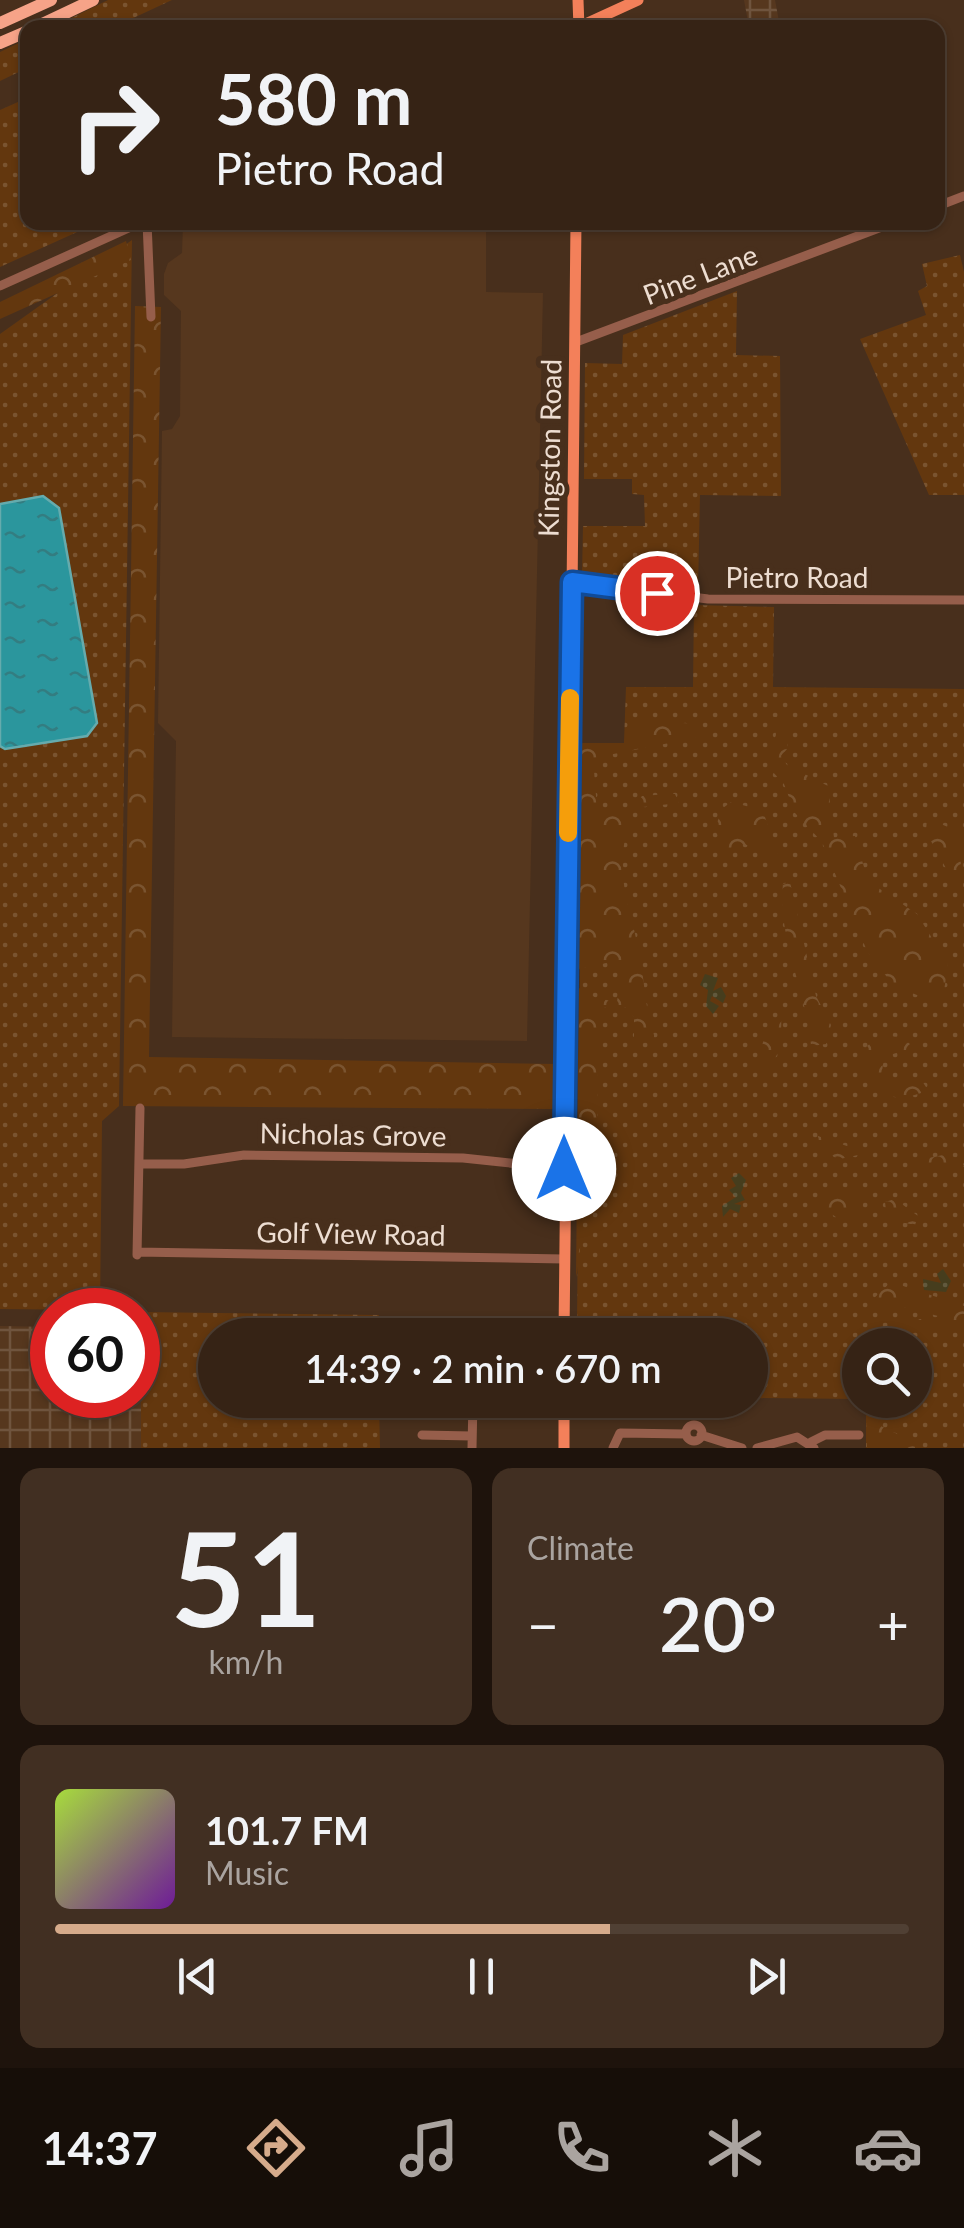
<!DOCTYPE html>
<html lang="en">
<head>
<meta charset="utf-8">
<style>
  :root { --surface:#362315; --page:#412f22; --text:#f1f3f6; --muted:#aaa4a0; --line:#504034; --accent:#d6ab8b }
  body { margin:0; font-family:Lato,sans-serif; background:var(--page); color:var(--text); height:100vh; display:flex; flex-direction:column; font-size:38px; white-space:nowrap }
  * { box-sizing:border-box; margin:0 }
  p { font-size:32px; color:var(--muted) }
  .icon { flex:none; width:55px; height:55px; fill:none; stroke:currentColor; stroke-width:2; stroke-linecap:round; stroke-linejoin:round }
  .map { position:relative; height:1448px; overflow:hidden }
  .panel { display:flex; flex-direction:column; gap:20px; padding:20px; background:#1e130c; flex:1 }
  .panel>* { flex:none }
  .guide { position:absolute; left:20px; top:20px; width:925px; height:210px; border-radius:20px; box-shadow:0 2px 8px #0004,0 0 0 2px var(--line); background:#362315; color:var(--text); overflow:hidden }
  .buttons { position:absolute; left:842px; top:1328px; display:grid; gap:20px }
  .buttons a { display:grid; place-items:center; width:90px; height:90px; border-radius:50%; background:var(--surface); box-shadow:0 2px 8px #0004,0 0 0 2px var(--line); font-size:50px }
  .speed { position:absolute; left:30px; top:1288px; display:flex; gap:20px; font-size:50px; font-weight:700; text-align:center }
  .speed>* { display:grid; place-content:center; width:130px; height:130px; border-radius:50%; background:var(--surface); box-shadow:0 2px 8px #0004,0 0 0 2px var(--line); line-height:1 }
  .speed .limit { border:15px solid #d22; background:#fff; color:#111 }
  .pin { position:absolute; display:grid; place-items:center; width:85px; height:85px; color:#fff; margin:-42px; border:5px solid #fff; border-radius:50%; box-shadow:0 2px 10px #0007 }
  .me { position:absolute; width:110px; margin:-55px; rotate:0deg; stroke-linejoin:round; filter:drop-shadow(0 0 8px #0008) }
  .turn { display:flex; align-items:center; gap:35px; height:210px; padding:0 30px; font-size:45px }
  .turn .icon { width:130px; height:130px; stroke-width:2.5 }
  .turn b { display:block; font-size:70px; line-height:85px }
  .big { font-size:75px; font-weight:600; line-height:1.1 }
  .panel .widget { flex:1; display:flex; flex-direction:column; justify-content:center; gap:15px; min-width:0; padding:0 35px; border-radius:20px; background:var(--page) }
  .panel .dial { align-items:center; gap:0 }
  .dial b { font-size:130px; line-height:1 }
  .song { display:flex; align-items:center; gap:30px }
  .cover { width:120px; height:120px; border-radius:15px; background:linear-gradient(135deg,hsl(80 70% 55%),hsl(280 70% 35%)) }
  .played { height:10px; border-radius:5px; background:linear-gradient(90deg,var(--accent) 65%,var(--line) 65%) }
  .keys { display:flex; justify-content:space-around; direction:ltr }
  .heat { display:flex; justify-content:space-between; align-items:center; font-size:55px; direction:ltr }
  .panel .tiles { flex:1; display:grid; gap:20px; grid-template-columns:1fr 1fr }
  .widget:last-child { grid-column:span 2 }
  .trip { position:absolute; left:198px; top:1318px; width:570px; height:100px; border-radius:50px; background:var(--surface); box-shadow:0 2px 8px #0004,0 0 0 2px var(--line); font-weight:600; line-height:100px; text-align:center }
  .tabs { display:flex; height:160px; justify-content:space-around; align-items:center; background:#160e08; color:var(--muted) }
  .tabs .icon { width:70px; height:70px }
  .tabs .on { color:var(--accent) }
  .tabs b { font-size:45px; color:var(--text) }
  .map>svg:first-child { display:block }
  .commercial { fill:#473845 }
  .industrial { fill:url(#industrial-grid) }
  .built { fill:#56371e }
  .grass { fill:url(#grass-dots) }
  .forest { fill:url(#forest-crowns) }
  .sand { fill:url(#sand-dots) }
  .water { fill:url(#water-ripples); stroke:#65abad; stroke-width:2.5 }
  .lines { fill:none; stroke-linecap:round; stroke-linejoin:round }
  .minor { stroke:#965e4b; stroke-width:9 }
  .major { stroke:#f3805a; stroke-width:11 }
  .highway { stroke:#f6a388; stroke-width:12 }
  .route-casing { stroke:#114b97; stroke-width:25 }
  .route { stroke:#1a73e8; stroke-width:18 }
  .slow { stroke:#f59e0b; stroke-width:18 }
  .labels { text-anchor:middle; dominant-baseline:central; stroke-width:10; stroke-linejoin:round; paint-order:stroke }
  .street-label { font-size:28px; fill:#edddd1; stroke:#482f1c }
</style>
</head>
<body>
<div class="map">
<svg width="964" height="1448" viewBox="0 0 964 1448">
  <defs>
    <pattern id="industrial-grid" width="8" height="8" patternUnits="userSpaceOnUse" patternTransform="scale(2.5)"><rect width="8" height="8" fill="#56371e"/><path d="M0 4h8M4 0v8" fill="none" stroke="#6f543e"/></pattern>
    <pattern id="grass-dots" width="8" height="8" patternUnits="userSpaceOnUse" patternTransform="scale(2.5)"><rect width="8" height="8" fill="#63370e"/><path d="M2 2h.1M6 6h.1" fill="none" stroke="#7a5430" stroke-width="1.8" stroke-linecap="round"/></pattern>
    <pattern id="forest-crowns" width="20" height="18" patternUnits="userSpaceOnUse" patternTransform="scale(2.5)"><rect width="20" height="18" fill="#63370e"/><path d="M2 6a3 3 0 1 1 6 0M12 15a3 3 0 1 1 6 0" fill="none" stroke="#7a5430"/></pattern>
    <pattern id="sand-dots" width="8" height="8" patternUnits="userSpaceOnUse" patternTransform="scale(2.5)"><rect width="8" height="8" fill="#463d1d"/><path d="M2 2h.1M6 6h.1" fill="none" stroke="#61593d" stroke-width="1.8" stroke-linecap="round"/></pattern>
    <pattern id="water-ripples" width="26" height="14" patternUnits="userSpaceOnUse" patternTransform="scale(2.5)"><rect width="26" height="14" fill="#2b969d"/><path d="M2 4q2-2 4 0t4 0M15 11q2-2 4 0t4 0" fill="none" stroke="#337d81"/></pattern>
  </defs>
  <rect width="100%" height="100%" fill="#482f1c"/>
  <path class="commercial" d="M508 1400H551V1414L508 1413Z"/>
  <path class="industrial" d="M744 0H775L780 27H749Z
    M0 1326 52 1327V1395H138L141 1328V1448H0Z"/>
  <path class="built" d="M183 223H486V292L543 293 527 1041 172 1037 176 741 158 723 162 431 172 429 180 416 181 311 164 295V274L168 263 182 253Z"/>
  <path class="grass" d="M108 0H172L114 27H53Z
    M27 39V68L0 81V52Z
    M27 98 28 222 97 223 0 267V110Z
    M132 240 119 1106 102 1121 100 1310 0 1309V334Z
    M960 255 964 272V495H929L860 339 926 315 918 291 927 286 922 264Z
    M737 291 736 355 780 356 781 496 700 495 698 590 668 586V559L643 558V583L582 576 583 526H645L644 495 632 494V479H584L585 363 622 364 623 335Z
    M694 605 774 607 773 687 964 689V1448H866V1400H915V1345H860V1399L750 1398V1335H630V1326L577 1327 582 743H624L626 687H693Z
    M141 1312 379 1315V1335H215V1400H379L380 1448H141Z"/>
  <path class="forest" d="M126 241 131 260 0 319V302Z
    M135 306 161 307 149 1057 555 1064 554 1109 123 1106Z
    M774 717 785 718 789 723 787 749 781 756 787 765 828 786 834 838 855 836 868 881 917 914 948 964 943 998 936 1003 893 985 867 951 822 842 795 813 784 784 771 770 769 752 776 735Z
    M629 720 700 724 705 729 700 737 593 758 597 808 603 816 619 810 630 820C612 876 631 905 640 958 645 985 645 1008 654 1035V1041L640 1043 634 1038V1018L627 1007H599L596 1189C576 1216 584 1246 576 1277L579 988 596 998 617 1002 621 968 615 961 579 969 582 743H624Z
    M668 794H675L679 803 643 807 638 801 642 796Z
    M731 802 761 810C772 827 769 843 781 859L779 863 745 844 722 853 717 850 721 839 714 830 723 808Z
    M927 818 964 834V853L960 854 964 901 926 832Z
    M790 882 816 996 831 1025 826 1044 811 1046C808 995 777 939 783 884Z
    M781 1016 782 1045 761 1085C755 1065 762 1026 781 1016Z
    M881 1036 901 1037 910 1044 906 1050 883 1057 882 1081H922L928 1090C900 1104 864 1098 859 1063L867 1046Z
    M818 1136 867 1153 840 1159 812 1145Z
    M943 1155 958 1158 964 1166 939 1172 908 1166 909 1162Z
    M842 1187 856 1190 864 1201 857 1220H840L819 1205V1195Z
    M895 1199 918 1216 915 1225 887 1219 885 1202Z
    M891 1282 964 1306V1331L903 1330 901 1321 942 1317 903 1307 880 1314 871 1301Z
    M866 1419 914 1442 915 1448H867Z"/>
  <path class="sand" d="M705 974 718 978 713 991 721 987 726 996 723 1003 712 996 710 1001 719 1006 713 1014 706 1006 708 990 700 985Z
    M739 1173 746 1180 741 1193 745 1200 734 1204 741 1205 739 1213 730 1209 723 1217 722 1206 736 1197 729 1190 736 1186 731 1178Z
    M943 1269 951 1281 946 1292 924 1290 923 1279 941 1283 937 1274Z"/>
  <path class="water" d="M43 496 59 508 97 723 87 736 5 749 0 746V504Z"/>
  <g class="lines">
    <path class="minor" d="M938 206 964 196
      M147 222 151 317
      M0 286 142 222
      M576 342 895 222
      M572 582 708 599 964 600
      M140 1164H184L244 1155 463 1158 565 1169
      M137 1252 564 1259
      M137 1255 140 1108
      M686 1433a8 8 0 1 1 16 0a8 8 0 1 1-16 0Z
      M422 1435 472 1436
      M701 1435 742 1448
      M811 1442 825 1435H859
      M472 1448 473 1400
      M613 1448 620 1433 686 1434
      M757 1448 797 1437 814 1448"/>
    <path class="major" d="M578 0 579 28
      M579 27 638 0
      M564 1335 576 222
      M564 1448V1400"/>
    <path class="highway" d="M0 23 51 0
      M34 28 93 0
      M0 43 28 31"/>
  </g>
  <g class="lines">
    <defs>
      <path id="route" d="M564 1169 572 582 657 593"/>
    </defs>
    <use href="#route" class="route-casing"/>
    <use href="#route" class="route"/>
    <path class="slow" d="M568 833 570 698"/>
  </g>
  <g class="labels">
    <g class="street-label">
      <text transform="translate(700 274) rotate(-21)">Pine Lane</text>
      <text transform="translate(549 448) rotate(-89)">Kingston Road</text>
      <text x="797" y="577">Pietro Road</text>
      <text transform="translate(353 1134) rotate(1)">Nicholas Grove</text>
      <text transform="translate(351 1233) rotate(1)">Golf View Road</text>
    </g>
  </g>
</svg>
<div class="buttons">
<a><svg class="icon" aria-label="search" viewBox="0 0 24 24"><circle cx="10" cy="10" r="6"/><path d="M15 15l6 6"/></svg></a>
</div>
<div class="speed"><div class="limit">60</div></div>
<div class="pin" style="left:657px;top:593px;background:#d93025"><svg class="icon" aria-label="arrive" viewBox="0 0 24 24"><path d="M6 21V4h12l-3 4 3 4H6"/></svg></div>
<svg class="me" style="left:564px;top:1169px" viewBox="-20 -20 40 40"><circle r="19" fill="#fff"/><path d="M0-13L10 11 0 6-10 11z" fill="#1a73e8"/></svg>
<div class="trip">14:39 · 2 min · 670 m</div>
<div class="guide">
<div class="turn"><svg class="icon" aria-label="right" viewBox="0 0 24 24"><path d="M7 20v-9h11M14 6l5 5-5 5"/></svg><div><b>580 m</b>Pietro Road</div></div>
</div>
</div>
<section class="panel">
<div class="tiles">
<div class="widget dial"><b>51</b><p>km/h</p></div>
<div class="widget"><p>Climate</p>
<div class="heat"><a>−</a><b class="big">20°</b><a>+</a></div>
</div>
<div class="widget">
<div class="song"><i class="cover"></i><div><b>101.7 FM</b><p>Music</p></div></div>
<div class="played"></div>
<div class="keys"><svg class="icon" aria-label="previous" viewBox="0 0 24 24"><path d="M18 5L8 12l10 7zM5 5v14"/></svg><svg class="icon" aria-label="pause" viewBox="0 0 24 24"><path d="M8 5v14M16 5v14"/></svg><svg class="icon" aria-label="next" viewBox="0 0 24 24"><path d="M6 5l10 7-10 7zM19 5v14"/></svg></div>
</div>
</div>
</section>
<nav class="tabs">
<b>14:37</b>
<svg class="icon on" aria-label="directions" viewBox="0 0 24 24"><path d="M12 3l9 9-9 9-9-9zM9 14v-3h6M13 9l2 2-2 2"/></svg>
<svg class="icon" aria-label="music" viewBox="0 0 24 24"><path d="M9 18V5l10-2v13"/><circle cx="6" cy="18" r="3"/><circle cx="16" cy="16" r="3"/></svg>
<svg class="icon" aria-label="phone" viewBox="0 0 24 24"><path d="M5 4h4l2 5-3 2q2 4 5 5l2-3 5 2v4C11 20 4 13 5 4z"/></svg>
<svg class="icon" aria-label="climate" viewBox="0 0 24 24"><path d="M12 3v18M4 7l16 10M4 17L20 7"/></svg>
<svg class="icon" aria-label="car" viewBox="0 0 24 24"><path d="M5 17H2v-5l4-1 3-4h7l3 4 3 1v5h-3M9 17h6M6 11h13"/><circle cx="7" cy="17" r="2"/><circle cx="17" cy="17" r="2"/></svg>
</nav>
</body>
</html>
